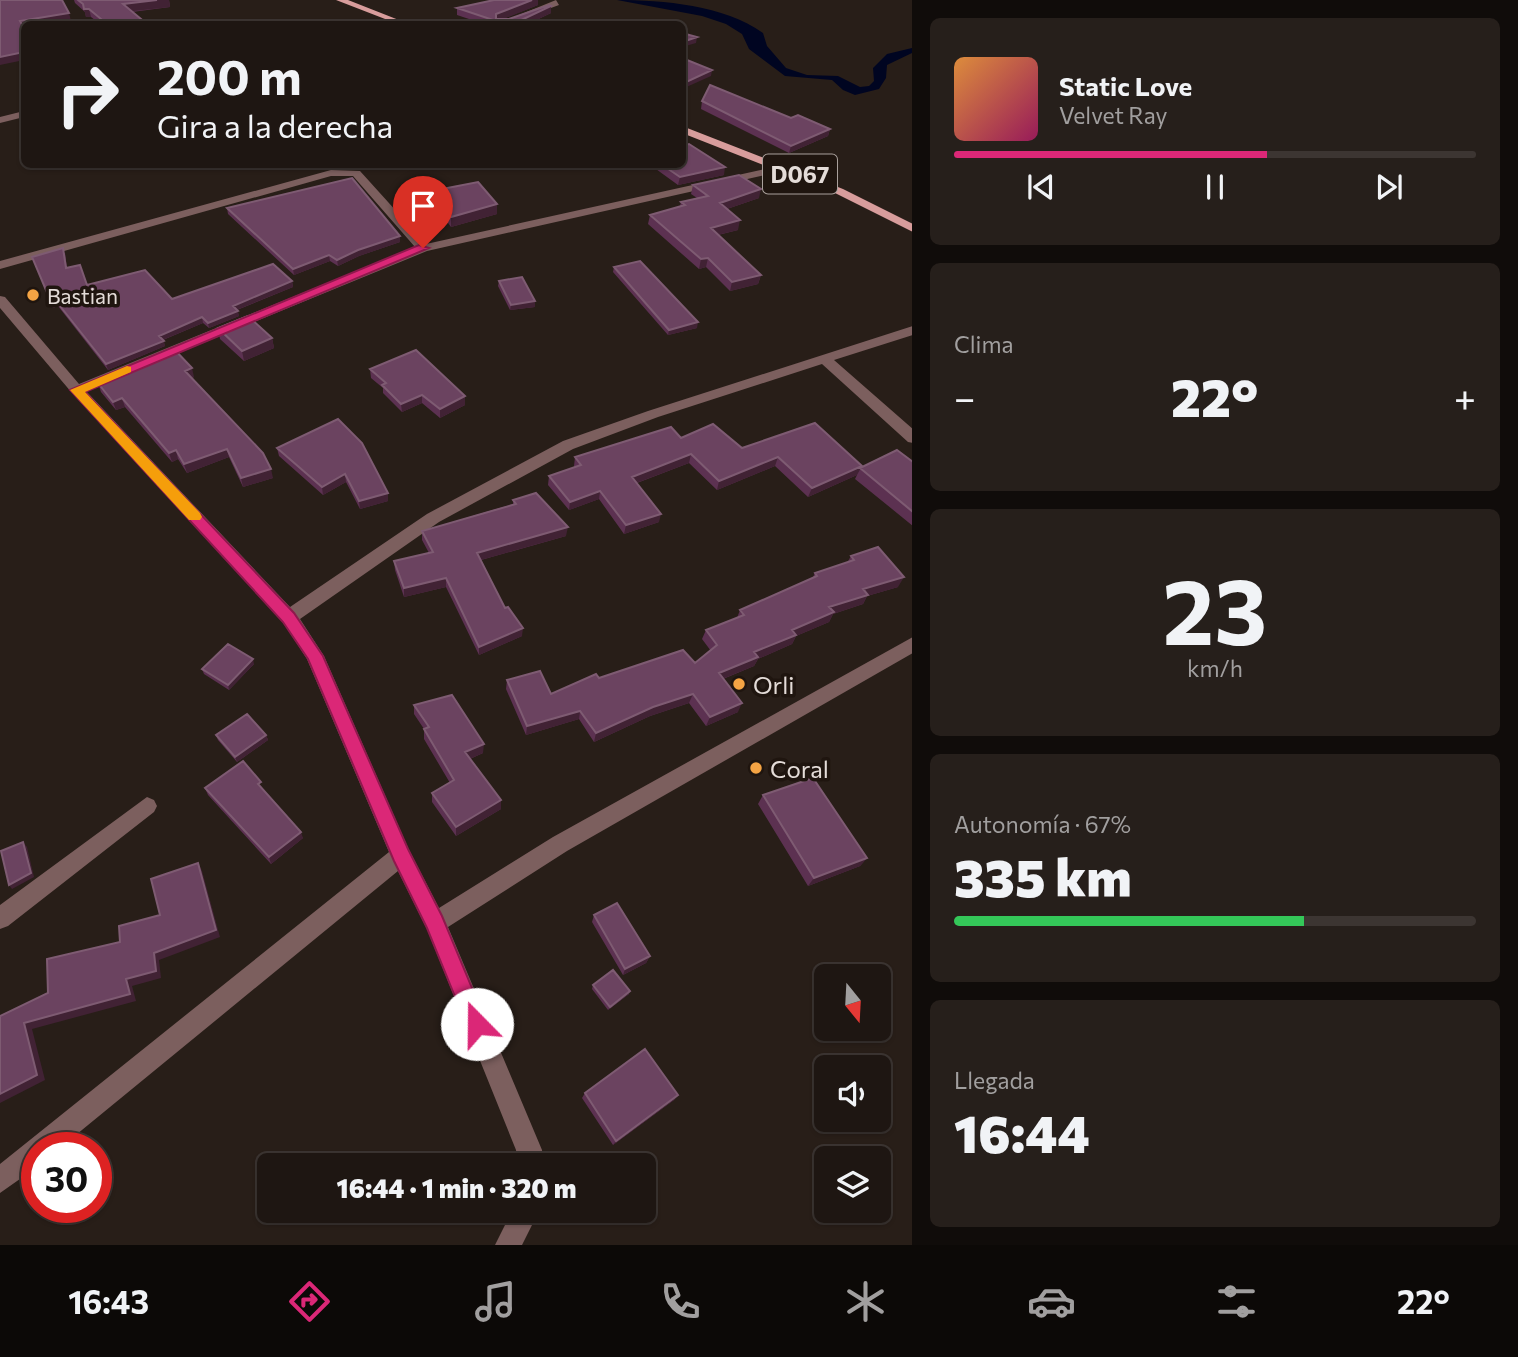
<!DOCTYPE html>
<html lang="es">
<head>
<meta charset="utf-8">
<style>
  :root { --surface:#1e1612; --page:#261f1b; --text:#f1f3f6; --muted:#a19f9f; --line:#3c3532; --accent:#db2777 }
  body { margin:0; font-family:Commissioner,sans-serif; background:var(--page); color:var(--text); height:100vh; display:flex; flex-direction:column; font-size:26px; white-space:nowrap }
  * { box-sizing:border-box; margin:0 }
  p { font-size:23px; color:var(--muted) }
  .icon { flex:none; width:38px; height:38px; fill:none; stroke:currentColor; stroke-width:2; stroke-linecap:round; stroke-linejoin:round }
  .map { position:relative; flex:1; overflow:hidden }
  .details { display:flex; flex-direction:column; gap:18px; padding:18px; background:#100c0a; width:606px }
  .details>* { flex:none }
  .guide { position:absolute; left:21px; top:21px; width:665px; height:147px; border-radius:10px; box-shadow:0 2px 5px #0004,0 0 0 2px var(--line); background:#1e1612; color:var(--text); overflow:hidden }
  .needle { width:46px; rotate:162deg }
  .buttons { position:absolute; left:814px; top:964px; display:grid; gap:14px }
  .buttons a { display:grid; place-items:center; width:77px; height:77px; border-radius:10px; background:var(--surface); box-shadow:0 2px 5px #0004,0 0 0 2px var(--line); font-size:35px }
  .speed { position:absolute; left:21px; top:1132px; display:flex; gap:14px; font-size:35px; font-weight:700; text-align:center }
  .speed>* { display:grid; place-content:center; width:91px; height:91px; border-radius:50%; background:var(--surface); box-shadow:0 2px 5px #0004,0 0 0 2px var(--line); line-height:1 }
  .speed .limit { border:10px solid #d22; background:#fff; color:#111 }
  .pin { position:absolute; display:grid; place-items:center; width:60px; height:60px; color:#fff; margin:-72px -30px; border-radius:50% 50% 50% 0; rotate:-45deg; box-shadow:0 0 7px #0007 }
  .pin .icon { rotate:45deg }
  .me { position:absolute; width:77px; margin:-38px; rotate:338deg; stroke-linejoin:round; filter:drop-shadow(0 0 5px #0008) }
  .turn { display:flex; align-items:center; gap:24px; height:147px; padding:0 21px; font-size:32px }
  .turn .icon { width:91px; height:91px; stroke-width:2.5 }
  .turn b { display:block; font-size:49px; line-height:60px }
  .big { font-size:52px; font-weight:800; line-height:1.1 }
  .details .widget { flex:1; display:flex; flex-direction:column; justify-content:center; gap:10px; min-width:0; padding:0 24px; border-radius:10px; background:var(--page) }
  .details .dial { align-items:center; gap:0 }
  .dial b { font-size:91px; line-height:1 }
  .song { display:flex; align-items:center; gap:21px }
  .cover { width:84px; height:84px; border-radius:10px; background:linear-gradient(135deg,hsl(30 70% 55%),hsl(330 70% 35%)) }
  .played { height:7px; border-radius:4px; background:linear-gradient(90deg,var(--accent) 60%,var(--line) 60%) }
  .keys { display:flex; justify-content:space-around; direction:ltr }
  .heat { display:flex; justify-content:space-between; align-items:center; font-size:38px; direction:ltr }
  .charge { height:10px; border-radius:5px; background:linear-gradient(90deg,#34c759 67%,var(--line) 0) }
  .trip { position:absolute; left:257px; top:1153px; width:399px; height:70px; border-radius:10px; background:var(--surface); box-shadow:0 2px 5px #0004,0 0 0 2px var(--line); font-weight:800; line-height:70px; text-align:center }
  .tabs { display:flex; height:112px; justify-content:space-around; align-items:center; background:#0c0907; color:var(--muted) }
  .tabs .icon { width:49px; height:49px }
  .tabs .on { color:var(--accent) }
  .tabs b { font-size:32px; color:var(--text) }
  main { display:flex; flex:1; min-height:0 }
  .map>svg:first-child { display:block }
  .water { fill:#000521 }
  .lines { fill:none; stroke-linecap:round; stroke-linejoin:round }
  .minor { fill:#7c5f5e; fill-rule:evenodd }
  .major { fill:#d89d9c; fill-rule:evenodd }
  .wall { fill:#5c3151 }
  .shaded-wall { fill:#412234 }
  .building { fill:#6b4360; stroke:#7e5b72; stroke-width:2 }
  .route { fill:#db2777; stroke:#8e194d; stroke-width:2 }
  .slow { fill:#f59e0b }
  .poi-dot { fill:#f4a444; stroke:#1f150f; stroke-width:2.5 }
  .labels { text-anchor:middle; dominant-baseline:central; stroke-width:7; stroke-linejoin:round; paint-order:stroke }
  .far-poi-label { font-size:21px; fill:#e4dcd8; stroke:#1f150f; text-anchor:start }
  .shield { fill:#1f150f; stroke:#a9a09c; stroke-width:2 }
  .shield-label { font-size:23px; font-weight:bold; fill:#e4dcd8 }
  .poi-label { font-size:24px; fill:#e4dcd8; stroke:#1f150f; text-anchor:start }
</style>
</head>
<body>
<main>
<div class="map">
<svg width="913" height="1245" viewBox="0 0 913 1245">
  <rect width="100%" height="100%" fill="#281e18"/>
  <path class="water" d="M617 0C663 0 724 5 763 33L767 46 786 68 807 75 838 76 860 87 869 86 874 81 873 68 887 54 912 48V53L887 65 886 78 879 89 855 95 843 90 832 80 785 76 749 49 742 34 726 24 702 16Z"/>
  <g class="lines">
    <path class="minor" d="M556 0 559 5 508 24H497Z
      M24 111V117L0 123V117Z
      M783 165 789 168 787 170 427 251 86 391 290 607 427 514 563 441 648 411 913 326V335L834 360 913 429V443L908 442 822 364 658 417 573 449 439 522 300 619 324 656 408 848 439 908 553 837 913 637V653L567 851 448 927 542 1150 543 1166H517L516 1150 427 929 398 871 60 1148H37V1167L0 1193V1164L389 852 307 659 283 622 72 393 0 308V296L5 297 79 384 415 247 353 176H331L0 269V261L331 170 360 171 426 244Z
      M147 797 154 800 157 806 154 812 8 926 0 929V905Z
      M512 1211H539L522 1245H495Z"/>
    <path class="major" d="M336 0H348L409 24H398Z
      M682 126 843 189 913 224V232L835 193 682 133Z"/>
  </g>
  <path class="wall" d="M74 0H169L170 7 132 12 147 24H100L91 17H86L85 12 75 3Z
    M538 5 502 19H509L551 6V13L528 24H484L457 15V8Z
    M702 101 791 118 830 129 828 136 789 153 701 109Z
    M649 164H682L724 175 678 185Z
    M693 185 759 198 727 209 738 230 718 235 761 275 758 284 730 291 706 267 699 269 648 224 650 215 680 206 681 202 697 198 691 194Z
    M432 191 497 214 451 227 432 201Z
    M227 208 400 242 359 256 338 266 330 261 294 275 228 214Z
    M65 253 67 268 87 285 172 299 292 281 293 287 237 310 239 316 209 328 203 323 163 340 165 346 108 370 58 306 53 308 32 257Z
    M614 267 697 328 668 335 613 272Z
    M499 281 535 307 510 310 498 286Z
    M218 328 272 338 274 348 244 361 220 339Z
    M370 369 465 396V405L440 418 422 403 402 412 383 393V388L371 378Z
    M114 373 194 377 192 378 273 478 243 487 229 457 187 473 178 459 172 462 125 407 116 410 101 392 98 383 115 376Z
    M338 419 388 493V501L360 509 346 482 323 495 279 456 277 448Z
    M681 438 861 468 913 462V526L855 479 857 475 808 497 775 466 717 490 689 463 637 483 659 522 624 534 599 499 569 510 548 485 549 476 575 467 574 466 575 457Z
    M513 500 566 536 481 560 505 608 522 636 479 655 446 587 404 597 395 570 394 561 429 553 422 540V531L513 504Z
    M851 556 898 587 867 596 863 604 833 614 829 622 796 636 792 644 758 659 754 666 723 679 738 712 706 726 689 703 650 716 594 742 579 719 526 735 506 689 507 680 551 694 599 678 695 663 711 651 702 639 706 630 737 618 740 610 812 579 815 573 847 563Z
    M254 664 229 690 204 674 202 669Z
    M414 705 483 753 470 759 501 809 456 836 432 802V793L450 783 424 739V729L414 714Z
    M216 735H266L268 740 237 762 218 740Z
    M205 788H263L262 789 303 838 271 864 208 795Z
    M763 795 867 858 860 866 808 886 758 804Z
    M594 915 650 956 646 963 623 975 592 922Z
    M593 985 629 994 608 1010 592 989Z
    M585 1093 678 1095 674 1100 613 1145 582 1098Z"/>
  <path class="shaded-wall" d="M157 0H169L170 7 125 12 123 4Z
    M532 0H538V5L496 22V14Z
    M551 6V13L528 24H513Z
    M84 9H89L91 17H86Z
    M69 13 71 21 47 24H24V28L20 21Z
    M697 37 696 43 682 47V42Z
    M24 52V60L0 65V57Z
    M712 70 711 76 682 89V84Z
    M830 129 828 136 789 153 791 146Z
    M725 167 724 175 678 185 680 177Z
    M761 189 759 198 718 212 720 203Z
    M497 204V214L451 227V217Z
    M740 220 738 230 709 237 711 228Z
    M400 236V242L359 256 338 266 337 260 358 250Z
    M329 255 330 261 294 275 293 269Z
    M708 258 706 267 699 269 701 259Z
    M761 275 758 284 730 291 732 282Z
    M292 281 293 287 234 311 233 306Z
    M56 301 58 306 53 308 51 302Z
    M535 301V307L510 310 511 305Z
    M238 311 239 316 209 328 208 323Z
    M202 317 203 323 160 341 159 336Z
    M698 322 697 328 668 335 669 330Z
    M272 338 274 348 244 361 242 351Z
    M164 341 165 346 108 370 106 364Z
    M192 368 194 377 188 380 185 371Z
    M422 395V403L402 412 401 404Z
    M465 396V405L440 418V409Z
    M122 398 125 407 116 410 113 402Z
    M227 449 229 457 187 473 184 464Z
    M176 450 178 459 172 462 169 453Z
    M691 454 689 463 631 485 632 477Z
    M778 457 775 466 717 490 719 481Z
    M862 466 857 475 808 497 812 488Z
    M271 469 273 478 243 487 241 478Z
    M345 474 346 482 323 495 322 487Z
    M600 491 599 499 569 510 570 502Z
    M388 493V501L360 509 359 501Z
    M661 514 659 522 624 534 626 525Z
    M568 527 566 536 477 561V553Z
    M904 577 898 587 867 596 863 604 833 614 829 622 796 636 792 644 758 659 754 666 715 682 719 673 792 630 829 607 863 589Z
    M446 578V587L404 597V588Z
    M523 628 522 636 479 655V647Z
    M253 659 254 664 229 690 228 685Z
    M693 694 689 703 650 716 594 742 596 733 653 707Z
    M742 703 738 712 706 726 710 717Z
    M580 711 579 719 526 735 527 726Z
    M266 735 268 740 237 762 235 757Z
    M484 744 483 753 465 761V752Z
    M501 800V809L456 836V827Z
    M301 832 303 838 271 864 269 857Z
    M23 842 27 847 34 877 12 889 9 885Z
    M867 858 860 866 808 886 814 878Z
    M198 863 202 871 220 937 159 960 161 978 132 986 136 1001 32 1029 45 1080 0 1103V1094L24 1023 154 953Z
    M650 956 646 963 623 975 625 969Z
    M630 991 629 994 608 1010 610 1007Z
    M678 1095 674 1100 613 1145 616 1141Z"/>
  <path class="building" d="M0 0H62L69 13 20 21 24 28V52L0 57Z
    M78 0H157L123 4 147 24H107L89 9H84L83 4Z
    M494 0H532L496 14V19H509L549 5 551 6 513 24H505L457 8Z
    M641 21 652 24H636Z
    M682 33 697 37 682 42Z
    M682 58 712 70 682 84Z
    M710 85 791 118 798 115 830 129 791 146 702 101Z
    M689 144 725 167 680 177 661 164H682V146Z
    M739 175 761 189 720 203 740 220 711 228 761 275 732 282 708 258 701 259 650 215 685 205 681 202 708 196 693 185Z
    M352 178 400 236 358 250 337 260 329 255 293 269 227 208Z
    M478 182 497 204 451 217 432 191Z
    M63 248 66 268 80 265 87 285 145 270 172 299 273 264 292 281 233 306 238 311 208 323 202 317 159 336 164 341 106 364 56 301 51 302 32 257Z
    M640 261 698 322 669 330 614 267Z
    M522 277 535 301 511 305 499 281Z
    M248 316 272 338 242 351 218 328Z
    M173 348 192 368 185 371 263 453 271 469 241 478 227 449 184 464 176 450 169 453 122 398 113 402 98 383 116 376 114 373Z
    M416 350 465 396 440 409 422 395 401 404 382 385 386 383 370 369Z
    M338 419 362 443 388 493 359 501 345 474 322 487 277 448Z
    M815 423 862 466 812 488 778 457 719 481 691 454 632 477 661 514 626 525 600 491 570 502 549 476 581 465 575 457 671 427 681 438 713 424 742 448Z
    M897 450 913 462V512L860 468Z
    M536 493 568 527 477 553 505 608 508 607 523 628 479 647 446 578 404 588 394 561 433 552 422 531 516 504 513 500Z
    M878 547 904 577 863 589 868 595 829 607 834 612 792 630 796 635 754 652 758 657 719 673 742 703 710 717 693 694 653 707 596 733 580 711 527 726 507 680 540 671 551 694 596 674 599 678 683 650 695 663 717 645 706 630 744 615 740 610 817 576 815 573 854 560 851 556Z
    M228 644 253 659 228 685 202 669Z
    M452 695 484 744 465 752 501 800 456 827 432 793 454 780 424 729 429 727 414 705Z
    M247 714 266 735 235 757 216 735Z
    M243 761 261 782 258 784 301 832 269 857 205 788Z
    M813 778 867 858 814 878 763 795Z
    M23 842 31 873 9 885 1 851Z
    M198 863 216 930 154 953 156 971 126 979 130 994 24 1023 37 1075 0 1094V1016L48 993 47 959 120 942 119 926 160 915 151 879Z
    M617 903 650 956 625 969 594 915Z
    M613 970 630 991 610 1007 593 985Z
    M645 1049 678 1095 616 1141 585 1093Z"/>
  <path class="route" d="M419 245 429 248 85 392 294 613 323 656 408 849 442 916 487 1024 484 1031 477 1034 469 1031 427 928 394 861 308 659 283 622 70 390Z"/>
  <path class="slow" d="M127 366 131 367V372L85 392 200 513 202 517 200 520H189L70 390Z"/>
  <g class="poi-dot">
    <circle cx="33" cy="295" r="7"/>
    <circle cx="739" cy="684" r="7"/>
    <circle cx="756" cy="768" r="7"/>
  </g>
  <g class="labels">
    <g class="far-poi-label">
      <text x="47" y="295">Bastian</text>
    </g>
    <rect class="shield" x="763" y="154.5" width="74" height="39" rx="5"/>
    <g class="shield-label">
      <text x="800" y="174">D067</text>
    </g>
    <g class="poi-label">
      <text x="753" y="684">Orli</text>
      <text x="770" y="768">Coral</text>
    </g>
  </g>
</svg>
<div class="buttons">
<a><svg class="needle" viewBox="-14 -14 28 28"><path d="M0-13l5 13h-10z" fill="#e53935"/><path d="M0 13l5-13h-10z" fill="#a19f9f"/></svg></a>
<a><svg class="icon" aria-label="sound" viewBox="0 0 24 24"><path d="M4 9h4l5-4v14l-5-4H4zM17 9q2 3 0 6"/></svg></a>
<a><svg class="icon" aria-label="layers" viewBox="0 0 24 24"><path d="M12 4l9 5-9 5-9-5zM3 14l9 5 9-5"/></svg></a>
</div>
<div class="speed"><div class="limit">30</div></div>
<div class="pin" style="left:423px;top:248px;background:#d93025"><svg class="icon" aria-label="arrive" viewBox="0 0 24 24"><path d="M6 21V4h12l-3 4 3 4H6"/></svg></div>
<svg class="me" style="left:477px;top:1024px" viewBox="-20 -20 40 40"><circle r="19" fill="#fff"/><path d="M0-13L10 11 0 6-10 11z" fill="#db2777"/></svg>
<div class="trip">16:44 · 1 min · 320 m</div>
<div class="guide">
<div class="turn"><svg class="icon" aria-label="right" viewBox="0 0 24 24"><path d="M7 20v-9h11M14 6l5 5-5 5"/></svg><div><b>200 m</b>Gira a la derecha</div></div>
</div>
</div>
<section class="details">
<div class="widget">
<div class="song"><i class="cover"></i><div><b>Static Love</b><p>Velvet Ray</p></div></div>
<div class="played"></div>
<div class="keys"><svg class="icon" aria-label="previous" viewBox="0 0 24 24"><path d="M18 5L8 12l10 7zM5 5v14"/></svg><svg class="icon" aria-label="pause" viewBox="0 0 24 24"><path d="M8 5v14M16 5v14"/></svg><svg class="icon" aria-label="next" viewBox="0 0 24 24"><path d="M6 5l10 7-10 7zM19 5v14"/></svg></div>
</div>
<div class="widget"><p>Clima</p>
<div class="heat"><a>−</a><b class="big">22°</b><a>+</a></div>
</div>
<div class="widget dial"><b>23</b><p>km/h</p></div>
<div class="widget"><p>Autonomía · 67%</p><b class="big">335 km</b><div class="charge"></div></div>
<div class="widget"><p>Llegada</p><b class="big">16:44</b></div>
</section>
</main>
<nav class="tabs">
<b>16:43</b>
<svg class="icon on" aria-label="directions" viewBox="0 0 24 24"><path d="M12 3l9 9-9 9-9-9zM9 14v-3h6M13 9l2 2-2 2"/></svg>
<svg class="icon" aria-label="music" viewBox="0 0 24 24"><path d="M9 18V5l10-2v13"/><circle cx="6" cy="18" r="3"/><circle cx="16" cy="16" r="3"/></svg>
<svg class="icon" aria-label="phone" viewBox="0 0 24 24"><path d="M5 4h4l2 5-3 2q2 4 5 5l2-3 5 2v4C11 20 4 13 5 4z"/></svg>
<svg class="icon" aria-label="climate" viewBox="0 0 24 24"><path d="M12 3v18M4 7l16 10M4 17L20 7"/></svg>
<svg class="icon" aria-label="car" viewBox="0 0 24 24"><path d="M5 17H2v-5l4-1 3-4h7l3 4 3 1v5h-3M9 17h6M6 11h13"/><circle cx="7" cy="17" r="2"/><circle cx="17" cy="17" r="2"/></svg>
<svg class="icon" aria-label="filters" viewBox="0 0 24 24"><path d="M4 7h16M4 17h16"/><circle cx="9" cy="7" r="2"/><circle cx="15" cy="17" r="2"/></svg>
<b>22°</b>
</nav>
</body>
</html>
